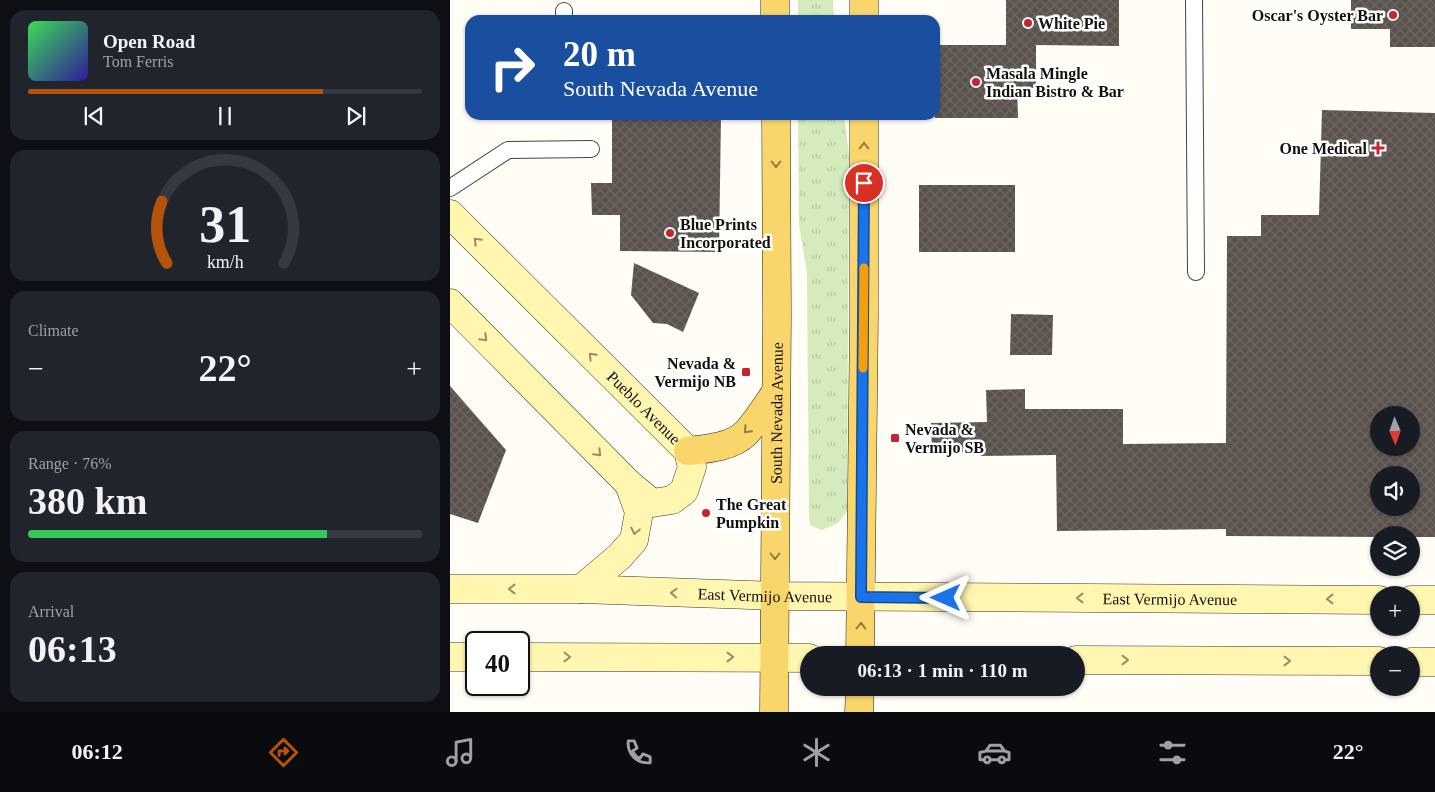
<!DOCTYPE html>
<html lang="en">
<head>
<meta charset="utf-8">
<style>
  :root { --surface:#171b24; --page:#20242c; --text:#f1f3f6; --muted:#9ea1a6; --line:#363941; --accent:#b45309 }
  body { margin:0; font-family:Georgia,serif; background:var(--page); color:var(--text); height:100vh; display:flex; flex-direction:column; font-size:19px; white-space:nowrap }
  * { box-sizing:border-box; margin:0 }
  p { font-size:16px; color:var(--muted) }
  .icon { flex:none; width:28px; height:28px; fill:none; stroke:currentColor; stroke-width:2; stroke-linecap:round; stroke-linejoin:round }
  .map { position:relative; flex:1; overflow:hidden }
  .drawer { display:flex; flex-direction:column; gap:10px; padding:10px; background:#0d0f14; width:450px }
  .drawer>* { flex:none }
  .guide { position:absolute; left:15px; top:15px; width:475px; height:105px; border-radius:15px; box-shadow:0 1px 4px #0004; background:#1a4fa0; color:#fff; overflow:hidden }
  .needle { width:32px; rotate:178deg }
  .fabs { position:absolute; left:920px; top:406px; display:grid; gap:10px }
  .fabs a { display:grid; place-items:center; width:50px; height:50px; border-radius:50%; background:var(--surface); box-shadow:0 1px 4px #0004; font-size:25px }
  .speed { position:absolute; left:15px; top:631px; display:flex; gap:10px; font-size:25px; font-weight:700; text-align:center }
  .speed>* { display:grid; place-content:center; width:65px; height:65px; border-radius:50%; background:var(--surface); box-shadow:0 1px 4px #0004; line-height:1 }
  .speed .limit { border:2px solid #111; border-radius:8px; background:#fff; color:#111 }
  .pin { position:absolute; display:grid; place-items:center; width:42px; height:42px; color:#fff; margin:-21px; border:2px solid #fff; border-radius:50%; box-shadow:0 1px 5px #0007 }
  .me { position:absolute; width:55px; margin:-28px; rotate:270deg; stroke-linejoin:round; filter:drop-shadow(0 0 4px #0008) }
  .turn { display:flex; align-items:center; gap:18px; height:105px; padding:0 15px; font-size:22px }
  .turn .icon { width:65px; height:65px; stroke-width:2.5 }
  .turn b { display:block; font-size:35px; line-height:42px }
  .big { font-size:38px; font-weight:600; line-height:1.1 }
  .drawer .tile { flex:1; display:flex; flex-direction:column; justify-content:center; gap:8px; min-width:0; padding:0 18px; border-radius:15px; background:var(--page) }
  .drawer .dial { align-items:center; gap:0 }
  .dial svg { height:130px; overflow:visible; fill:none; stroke:var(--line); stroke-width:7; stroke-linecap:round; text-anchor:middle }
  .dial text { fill:var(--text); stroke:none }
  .song { display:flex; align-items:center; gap:15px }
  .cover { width:60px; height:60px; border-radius:8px; background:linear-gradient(135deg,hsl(130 70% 55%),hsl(250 70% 35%)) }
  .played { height:5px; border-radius:2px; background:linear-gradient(90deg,var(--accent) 75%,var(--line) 75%) }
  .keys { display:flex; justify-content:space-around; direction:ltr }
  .heat { display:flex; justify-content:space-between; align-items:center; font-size:28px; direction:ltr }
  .charge { height:8px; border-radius:4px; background:linear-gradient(90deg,#34c759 76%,var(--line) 0) }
  .trip { position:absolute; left:350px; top:646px; width:285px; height:50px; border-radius:25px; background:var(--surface); box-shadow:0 1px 4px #0004; font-weight:600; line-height:50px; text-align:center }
  .tabs { display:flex; height:80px; justify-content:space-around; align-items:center; background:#090b0e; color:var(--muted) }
  .tabs .icon { width:35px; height:35px }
  .tabs .active { color:var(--accent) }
  .tabs b { font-size:22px; color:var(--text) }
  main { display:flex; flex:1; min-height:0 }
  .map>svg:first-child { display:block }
  .grass { fill:url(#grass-tufts) }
  .building { fill:url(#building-cross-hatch); fill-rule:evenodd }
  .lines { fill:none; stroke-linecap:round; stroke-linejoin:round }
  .lane-casing { stroke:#444; stroke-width:18 }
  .secondary-casing { stroke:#333; stroke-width:29 }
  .primary-casing { stroke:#222; stroke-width:29 }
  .lane { stroke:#fff; stroke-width:16 }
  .secondary { stroke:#fff6b0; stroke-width:28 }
  .primary { stroke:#f9d66b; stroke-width:28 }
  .oneway { stroke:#917d42 }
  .oneway2 { stroke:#948f68 }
  .route-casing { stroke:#114b97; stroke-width:12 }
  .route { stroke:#1a73e8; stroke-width:9 }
  .slow { stroke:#f59e0b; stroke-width:9 }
  .poi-dot { fill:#c4262e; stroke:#fff; stroke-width:2 }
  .labels { text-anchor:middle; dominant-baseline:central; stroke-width:5; stroke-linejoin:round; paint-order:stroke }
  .poi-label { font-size:16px; font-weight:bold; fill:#111; stroke:#fff; text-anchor:start }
  .street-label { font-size:16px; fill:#111; stroke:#fff }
</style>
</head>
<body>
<main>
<section class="drawer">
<div class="tile">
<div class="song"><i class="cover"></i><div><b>Open Road</b><p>Tom Ferris</p></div></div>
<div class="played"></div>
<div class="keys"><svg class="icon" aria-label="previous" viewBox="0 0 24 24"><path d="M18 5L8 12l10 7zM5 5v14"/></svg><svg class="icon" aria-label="pause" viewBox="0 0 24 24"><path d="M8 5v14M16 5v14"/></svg><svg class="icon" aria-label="next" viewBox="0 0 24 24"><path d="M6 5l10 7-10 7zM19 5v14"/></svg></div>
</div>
<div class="tile dial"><svg viewBox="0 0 100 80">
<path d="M14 69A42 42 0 1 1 86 69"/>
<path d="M14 69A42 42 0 0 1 11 31" stroke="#b45309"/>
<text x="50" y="56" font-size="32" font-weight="700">31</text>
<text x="50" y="72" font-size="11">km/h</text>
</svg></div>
<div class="tile"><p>Climate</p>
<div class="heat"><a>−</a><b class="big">22°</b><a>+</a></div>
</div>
<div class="tile"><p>Range · 76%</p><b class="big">380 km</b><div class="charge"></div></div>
<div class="tile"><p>Arrival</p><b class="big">06:13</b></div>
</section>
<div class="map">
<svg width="985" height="712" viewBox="0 0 985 712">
  <defs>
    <pattern id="grass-tufts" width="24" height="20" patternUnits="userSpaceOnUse" patternTransform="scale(1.25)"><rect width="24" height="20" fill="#d5ebbd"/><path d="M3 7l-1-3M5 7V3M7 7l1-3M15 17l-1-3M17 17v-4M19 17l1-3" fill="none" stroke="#b6c8a1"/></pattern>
    <pattern id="building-cross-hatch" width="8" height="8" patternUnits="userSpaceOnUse" patternTransform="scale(1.25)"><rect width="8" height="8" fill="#5a524d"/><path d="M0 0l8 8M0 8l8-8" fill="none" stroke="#6d6662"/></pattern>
  </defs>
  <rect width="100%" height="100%" fill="#fffdf5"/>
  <path class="grass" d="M348 0H383L384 20H348Z
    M348 115H394L399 154 397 512 388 523 372 530 360 525 359 513 357 274 349 224Z"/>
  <path class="building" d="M556 0H669V46L586 45V88H567L568 118H485V45H556Z
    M901 0H985V47H940V29H901Z
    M872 110 985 113V537H961V535H929V537L776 536V529L607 531 606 455 531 456V452H482L481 423 537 422 536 390 575 389V409H673V444L776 443 777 236H811V215H869ZM929 415H961V448H929ZM929 475H961V508H929Z
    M162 115H271L269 252 170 251V215H142L141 183H162Z
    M469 185H565V252H469Z
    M184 263 249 293 233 332 217 324 203 323 181 295Z
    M561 314 603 315 602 355H560Z
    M0 386 56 450 28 523 0 514Z"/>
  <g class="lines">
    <defs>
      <path id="lane" d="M744 0 746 272
        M114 20V11
        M0 188 58 150 141 149"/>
      <g id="secondary">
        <path id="s1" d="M0 214 238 451 242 467 234 491 222 500 202 503 179 484 0 303"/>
        <path id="s2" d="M0 589H131L325 596 929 600"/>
        <path d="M131 589 170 556 184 540 189 512 179 484"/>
        <path d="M961 600H985"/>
        <path d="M0 657H26"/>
        <path d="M69 657 359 658"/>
        <path d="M626 660 929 661"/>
        <path d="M961 662H985"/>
      </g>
      <g id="primary">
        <path d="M325 0V20"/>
        <path d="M414 0V20"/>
        <path d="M238 451C257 449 282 447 296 433 307 421 317 405 326 392"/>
        <path d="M410 655 414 317V115"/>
        <path id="s3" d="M324 712 327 315 326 115"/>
        <path d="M409 712 410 688"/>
      </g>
    </defs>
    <use href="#lane" class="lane-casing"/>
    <use href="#secondary" class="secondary-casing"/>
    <use href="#primary" class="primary-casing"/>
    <use href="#lane" class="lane"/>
    <use href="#secondary" class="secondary"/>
    <use href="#primary" class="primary"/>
  </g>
  <defs><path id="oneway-chevron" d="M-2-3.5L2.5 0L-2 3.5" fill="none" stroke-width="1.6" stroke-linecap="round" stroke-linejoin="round" transform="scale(1.25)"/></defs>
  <g class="oneway">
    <use href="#oneway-chevron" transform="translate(414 146) rotate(-90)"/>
    <use href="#oneway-chevron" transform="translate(326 164) rotate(90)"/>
    <use href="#oneway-chevron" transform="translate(297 430) rotate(133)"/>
    <use href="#oneway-chevron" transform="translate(325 556) rotate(90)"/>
    <use href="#oneway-chevron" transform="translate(411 626) rotate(-89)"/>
  </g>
  <g class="oneway2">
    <use href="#oneway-chevron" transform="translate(27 241) rotate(-135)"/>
    <use href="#oneway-chevron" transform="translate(34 338) rotate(45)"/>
    <use href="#oneway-chevron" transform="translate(142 356) rotate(-135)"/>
    <use href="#oneway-chevron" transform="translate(148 453) rotate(45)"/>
    <use href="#oneway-chevron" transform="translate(185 531) rotate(102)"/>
    <use href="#oneway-chevron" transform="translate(62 589) rotate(-180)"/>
    <use href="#oneway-chevron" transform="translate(224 593) rotate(-178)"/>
    <use href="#oneway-chevron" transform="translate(630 598) rotate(-180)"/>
    <use href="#oneway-chevron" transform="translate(880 599) rotate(-180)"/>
    <use href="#oneway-chevron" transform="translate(117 657)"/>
    <use href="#oneway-chevron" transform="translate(280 657)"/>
    <use href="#oneway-chevron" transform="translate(675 660)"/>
    <use href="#oneway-chevron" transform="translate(837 661)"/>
  </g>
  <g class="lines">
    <defs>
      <path id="route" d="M414 183 411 597 496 598"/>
    </defs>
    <use href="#route" class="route-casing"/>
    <use href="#route" class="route"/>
    <path class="slow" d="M413 368 414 268"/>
  </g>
  <g class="poi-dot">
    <circle cx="943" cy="15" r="5"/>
    <circle cx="578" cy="23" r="5"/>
    <circle cx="526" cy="82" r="5"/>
    <path d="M925.5 140.5h5v5h5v5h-5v5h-5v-5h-5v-5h5z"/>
    <circle cx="220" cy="233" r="5"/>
    <rect x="291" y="367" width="10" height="10" rx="2.5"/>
    <rect x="440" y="433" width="10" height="10" rx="2.5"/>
    <circle cx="256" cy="513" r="5"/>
  </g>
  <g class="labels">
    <g class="poi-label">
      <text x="933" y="15" text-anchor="end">Oscar's Oyster Bar</text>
      <text x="588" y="23">White Pie</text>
      <text x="536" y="73">Masala Mingle<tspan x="536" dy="18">Indian Bistro &amp; Bar</tspan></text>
      <text x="917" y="148" text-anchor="end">One Medical</text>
      <text x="230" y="224">Blue Prints<tspan x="230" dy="18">Incorporated</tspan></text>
      <text x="286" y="363" text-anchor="end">Nevada &amp;<tspan x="286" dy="18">Vermijo NB</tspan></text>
      <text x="455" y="429">Nevada &amp;<tspan x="455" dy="18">Vermijo SB</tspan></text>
      <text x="266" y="504">The Great<tspan x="266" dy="18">Pumpkin</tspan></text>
    </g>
    <g class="street-label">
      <text stroke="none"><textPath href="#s1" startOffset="274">Pueblo Avenue</textPath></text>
      <text stroke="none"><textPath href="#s3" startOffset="299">South Nevada Avenue</textPath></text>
      <text stroke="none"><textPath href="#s2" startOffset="315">East Vermijo Avenue</textPath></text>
      <text stroke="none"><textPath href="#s2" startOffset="720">East Vermijo Avenue</textPath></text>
    </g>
  </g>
</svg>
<div class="fabs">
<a><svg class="needle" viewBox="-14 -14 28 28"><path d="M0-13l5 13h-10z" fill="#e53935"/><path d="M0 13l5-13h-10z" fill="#9ea1a6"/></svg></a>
<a><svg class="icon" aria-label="sound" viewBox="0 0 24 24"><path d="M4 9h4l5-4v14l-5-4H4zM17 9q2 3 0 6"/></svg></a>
<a><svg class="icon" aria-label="layers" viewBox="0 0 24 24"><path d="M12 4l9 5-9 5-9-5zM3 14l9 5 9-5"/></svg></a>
<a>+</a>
<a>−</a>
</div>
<div class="speed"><div class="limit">40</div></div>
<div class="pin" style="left:414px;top:183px;background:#d93025"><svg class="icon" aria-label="arrive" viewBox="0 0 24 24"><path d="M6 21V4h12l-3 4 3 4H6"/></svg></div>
<svg class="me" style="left:496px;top:598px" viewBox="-20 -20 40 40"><path d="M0-17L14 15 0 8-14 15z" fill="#1a73e8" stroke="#fff" stroke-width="4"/></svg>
<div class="trip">06:13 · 1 min · 110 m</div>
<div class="guide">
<div class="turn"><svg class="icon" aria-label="right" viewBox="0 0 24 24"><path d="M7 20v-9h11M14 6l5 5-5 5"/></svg><div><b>20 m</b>South Nevada Avenue</div></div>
</div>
</div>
</main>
<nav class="tabs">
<b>06:12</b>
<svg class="icon active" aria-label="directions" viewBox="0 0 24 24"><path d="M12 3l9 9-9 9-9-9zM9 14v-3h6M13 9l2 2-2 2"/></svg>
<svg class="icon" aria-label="music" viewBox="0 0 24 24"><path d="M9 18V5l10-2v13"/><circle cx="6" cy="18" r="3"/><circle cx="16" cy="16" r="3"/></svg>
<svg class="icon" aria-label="phone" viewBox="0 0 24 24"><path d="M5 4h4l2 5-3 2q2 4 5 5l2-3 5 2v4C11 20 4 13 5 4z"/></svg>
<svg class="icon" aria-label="climate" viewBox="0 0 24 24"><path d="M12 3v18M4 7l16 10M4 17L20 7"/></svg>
<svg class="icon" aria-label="car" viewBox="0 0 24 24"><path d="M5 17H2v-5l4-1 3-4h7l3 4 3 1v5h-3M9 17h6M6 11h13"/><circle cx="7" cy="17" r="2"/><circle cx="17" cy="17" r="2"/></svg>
<svg class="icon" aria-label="filters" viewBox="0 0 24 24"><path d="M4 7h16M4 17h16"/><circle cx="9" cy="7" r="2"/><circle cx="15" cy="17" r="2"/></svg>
<b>22°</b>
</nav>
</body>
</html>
